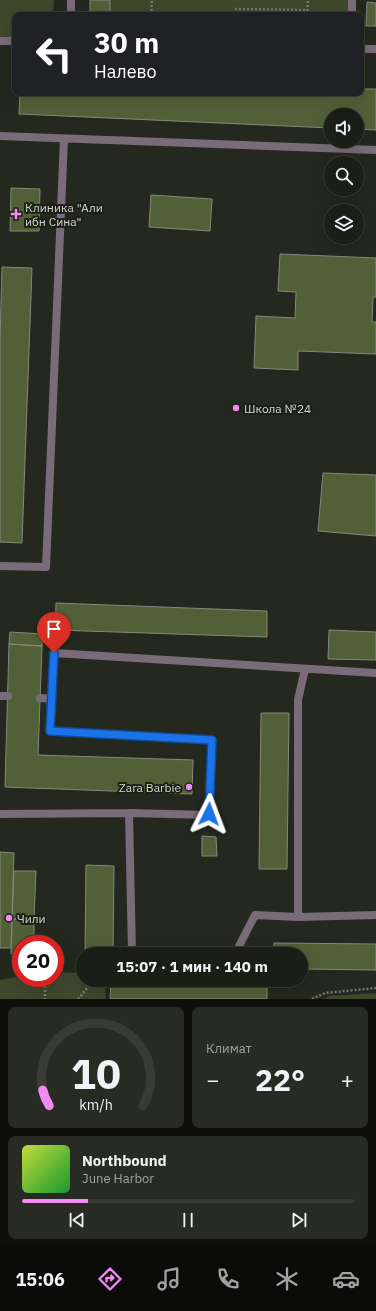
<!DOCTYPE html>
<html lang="ru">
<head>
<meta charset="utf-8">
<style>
  :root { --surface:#1b1e16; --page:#282b23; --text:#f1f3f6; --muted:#a0a2a1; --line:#393c35; --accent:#f18af4 }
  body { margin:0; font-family:"IBM Plex Sans",sans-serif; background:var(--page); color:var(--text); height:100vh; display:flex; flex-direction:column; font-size:15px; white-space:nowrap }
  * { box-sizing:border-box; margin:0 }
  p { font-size:13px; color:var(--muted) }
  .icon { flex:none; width:22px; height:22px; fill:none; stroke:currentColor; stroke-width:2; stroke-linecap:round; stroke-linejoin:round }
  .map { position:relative; height:999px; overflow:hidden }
  .details { display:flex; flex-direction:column; gap:8px; padding:8px; background:#0f100c; flex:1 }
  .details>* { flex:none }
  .hud { position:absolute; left:12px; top:12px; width:352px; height:84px; border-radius:8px; box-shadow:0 4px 16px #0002,0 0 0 1px var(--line); background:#202124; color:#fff; overflow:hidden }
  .buttons { position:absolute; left:324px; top:108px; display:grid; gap:8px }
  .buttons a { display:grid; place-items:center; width:40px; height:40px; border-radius:50%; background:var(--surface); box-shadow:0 4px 16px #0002,0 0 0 1px var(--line); font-size:20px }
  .speed { position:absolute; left:12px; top:935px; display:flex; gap:8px; font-size:20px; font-weight:700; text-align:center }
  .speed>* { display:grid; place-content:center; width:52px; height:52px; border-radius:50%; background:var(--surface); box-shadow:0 4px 16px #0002,0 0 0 1px var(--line); line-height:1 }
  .speed .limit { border:6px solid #d22; background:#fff; color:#111 }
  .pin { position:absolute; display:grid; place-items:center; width:34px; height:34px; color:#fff; margin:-41px -17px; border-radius:50% 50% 50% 0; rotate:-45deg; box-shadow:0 0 4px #0007 }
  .pin .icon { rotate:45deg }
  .me { position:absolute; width:44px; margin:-22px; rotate:3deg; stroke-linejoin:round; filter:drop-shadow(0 0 3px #0008) }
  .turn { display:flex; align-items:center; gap:14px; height:84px; padding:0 16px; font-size:18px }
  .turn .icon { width:52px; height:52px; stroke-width:2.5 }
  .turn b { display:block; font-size:28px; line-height:34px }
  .big { font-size:30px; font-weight:700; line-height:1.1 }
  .details .widget { flex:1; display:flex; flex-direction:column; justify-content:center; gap:6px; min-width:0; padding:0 14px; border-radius:8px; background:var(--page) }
  .details .dial { align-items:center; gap:0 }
  .dial svg { height:104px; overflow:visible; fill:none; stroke:var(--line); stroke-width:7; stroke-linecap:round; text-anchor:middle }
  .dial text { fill:var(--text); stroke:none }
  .song { display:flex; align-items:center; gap:12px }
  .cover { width:48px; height:48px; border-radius:6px; background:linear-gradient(135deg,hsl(70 70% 55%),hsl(130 70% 35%)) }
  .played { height:4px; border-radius:2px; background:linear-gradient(90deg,var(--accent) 20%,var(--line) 20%) }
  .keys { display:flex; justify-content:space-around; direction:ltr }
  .heat { display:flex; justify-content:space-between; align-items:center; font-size:22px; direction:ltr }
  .details .tiles { flex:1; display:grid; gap:8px; grid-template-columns:1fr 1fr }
  .widget:last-child { grid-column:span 2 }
  .trip { position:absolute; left:76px; top:947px; width:232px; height:40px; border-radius:20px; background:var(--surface); box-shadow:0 4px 16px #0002,0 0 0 1px var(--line); font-weight:700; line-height:40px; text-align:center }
  .menu { display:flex; height:64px; justify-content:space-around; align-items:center; background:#0b0c09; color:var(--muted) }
  .menu .icon { width:28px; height:28px }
  .menu .active { color:var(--accent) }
  .menu b { font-size:18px; color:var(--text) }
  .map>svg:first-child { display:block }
  .green { fill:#3e482d }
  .building { fill:#526038; stroke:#84897c }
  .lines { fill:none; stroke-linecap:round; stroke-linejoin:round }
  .path { stroke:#777a72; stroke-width:2.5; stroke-dasharray:2 2; stroke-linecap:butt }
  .lane { stroke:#7a6b7a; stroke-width:8 }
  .route-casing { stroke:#114b97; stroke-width:10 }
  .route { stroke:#1a73e8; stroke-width:7 }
  .poi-dot { fill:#f18af4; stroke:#1b1f14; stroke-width:1.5 }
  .labels { text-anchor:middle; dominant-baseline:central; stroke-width:4; stroke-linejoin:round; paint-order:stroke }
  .poi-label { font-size:12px; fill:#d5d8d1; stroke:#1b1f14; text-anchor:start }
</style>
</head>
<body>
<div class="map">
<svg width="376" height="999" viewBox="0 0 376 999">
  <rect width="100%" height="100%" fill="#24281e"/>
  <path class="green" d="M0 0H54L53 15H15V41H0Z
    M110 0H352V15H110Z
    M55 972 83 973V980H104L106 999H0V980L21 976V978H55Z
    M376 993V999H324L329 996Z"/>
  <path class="building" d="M90 0H110V15H90Z
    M367 2 376 3V26H366Z
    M361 89H376V130L357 129V115H331V128L19 114 20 93H361Z
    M11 188 40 189 39 231H10Z
    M151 195 212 199 210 231 149 227Z
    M280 254 376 258V297H373L372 322H376V354L298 351V370L254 368 256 316 295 318 296 292 278 291Z
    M2 267 32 268 22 543 0 542V339Z
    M323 473 376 475V536L318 531Z
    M56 603 267 611V637L55 630Z
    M329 630 376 632V660L328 659Z
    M10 632 43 634 42 646 9 644Z
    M9 644 42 646 38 755 193 760 192 794 5 787Z
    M261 713H289L287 869H259Z
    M202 836 216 837 217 856H202Z
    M0 852 14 853 11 948H0Z
    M86 865 114 866 113 954H85Z
    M14 871H36L34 920 12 919Z
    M12 919 34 920V944H21V954H11Z
    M274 943 376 944V970L301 969V954H274Z
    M111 980 267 982V999H110Z"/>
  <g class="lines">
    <path class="path" d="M235 9 307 10
      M151 15 152 0
      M307 15 308 0
      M45 978V999
      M78 999 94 980
      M312 999 325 993 376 988"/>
    <path class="lane" d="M71 15V0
      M352 15V0
      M0 41H15
      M361 49H376
      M0 136 376 150
      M0 566 46 567 64 139
      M0 696H8
      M52 699 54 653 376 673
      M129 813 132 954H148
      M0 814 129 813 209 815 212 740 50 731 52 699 40 698
      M298 917V700L305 669
      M235 954 255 915 298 917 376 915"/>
  </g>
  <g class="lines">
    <defs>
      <path id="route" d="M54 653 50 731 212 740 209 814"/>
    </defs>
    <use href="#route" class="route-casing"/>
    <use href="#route" class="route"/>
  </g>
  <g class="poi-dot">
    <path d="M14 208h4v4h4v4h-4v4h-4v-4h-4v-4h4z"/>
    <circle cx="236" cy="408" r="4"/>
    <circle cx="189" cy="787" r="4"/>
    <circle cx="9" cy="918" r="4"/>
  </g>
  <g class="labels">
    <g class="poi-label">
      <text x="25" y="207">Клиника "Али<tspan x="25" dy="14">ибн Сина"</tspan></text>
      <text x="244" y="408">Школа №24</text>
      <text x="181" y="787" text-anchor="end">Zara Barbie</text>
      <text x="17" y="918">Чили</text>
    </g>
  </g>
</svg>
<div class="buttons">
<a><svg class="icon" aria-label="sound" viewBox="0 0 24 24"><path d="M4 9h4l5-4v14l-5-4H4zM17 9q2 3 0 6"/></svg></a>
<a><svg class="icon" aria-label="search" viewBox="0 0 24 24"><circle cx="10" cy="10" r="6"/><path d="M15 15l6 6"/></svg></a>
<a><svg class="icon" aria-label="layers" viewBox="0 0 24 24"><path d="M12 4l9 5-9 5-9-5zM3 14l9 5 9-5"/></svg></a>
</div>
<div class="speed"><div class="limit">20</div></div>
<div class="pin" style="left:54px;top:653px;background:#d93025"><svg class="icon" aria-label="arrive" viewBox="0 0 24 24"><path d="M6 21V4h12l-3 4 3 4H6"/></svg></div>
<svg class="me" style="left:209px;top:814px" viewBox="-20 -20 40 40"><path d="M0-17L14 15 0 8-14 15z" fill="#1a73e8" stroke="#fff" stroke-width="4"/></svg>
<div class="trip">15:07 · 1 мин · 140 m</div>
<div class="hud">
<div class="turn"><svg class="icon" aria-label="left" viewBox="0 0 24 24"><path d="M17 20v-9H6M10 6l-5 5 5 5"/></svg><div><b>30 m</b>Налево</div></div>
</div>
</div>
<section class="details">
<div class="tiles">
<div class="widget dial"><svg viewBox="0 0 100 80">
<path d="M14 69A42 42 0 1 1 86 69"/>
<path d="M14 69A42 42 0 0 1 9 57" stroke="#f18af4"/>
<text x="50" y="56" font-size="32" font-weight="700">10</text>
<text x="50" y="72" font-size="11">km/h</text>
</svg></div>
<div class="widget"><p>Климат</p>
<div class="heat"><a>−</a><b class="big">22°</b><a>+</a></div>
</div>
<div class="widget">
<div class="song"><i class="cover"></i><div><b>Northbound</b><p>June Harbor</p></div></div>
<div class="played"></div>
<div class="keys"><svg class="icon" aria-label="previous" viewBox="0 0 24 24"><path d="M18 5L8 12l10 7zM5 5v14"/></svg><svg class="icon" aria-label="pause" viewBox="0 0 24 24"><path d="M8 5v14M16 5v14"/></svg><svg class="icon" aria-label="next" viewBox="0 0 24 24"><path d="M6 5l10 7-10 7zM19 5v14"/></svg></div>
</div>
</div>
</section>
<nav class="menu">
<b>15:06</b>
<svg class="icon active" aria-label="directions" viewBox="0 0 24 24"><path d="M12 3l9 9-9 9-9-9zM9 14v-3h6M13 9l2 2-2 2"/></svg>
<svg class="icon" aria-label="music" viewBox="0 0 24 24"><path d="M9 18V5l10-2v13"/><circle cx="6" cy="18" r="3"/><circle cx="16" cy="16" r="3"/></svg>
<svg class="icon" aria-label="phone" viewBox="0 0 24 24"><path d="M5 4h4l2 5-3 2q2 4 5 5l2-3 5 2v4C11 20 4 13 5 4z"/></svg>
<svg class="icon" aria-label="climate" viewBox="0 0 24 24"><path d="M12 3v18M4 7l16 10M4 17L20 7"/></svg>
<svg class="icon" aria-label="car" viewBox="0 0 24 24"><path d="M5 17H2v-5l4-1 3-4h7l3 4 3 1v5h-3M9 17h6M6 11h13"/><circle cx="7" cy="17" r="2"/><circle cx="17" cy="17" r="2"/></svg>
</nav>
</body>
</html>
